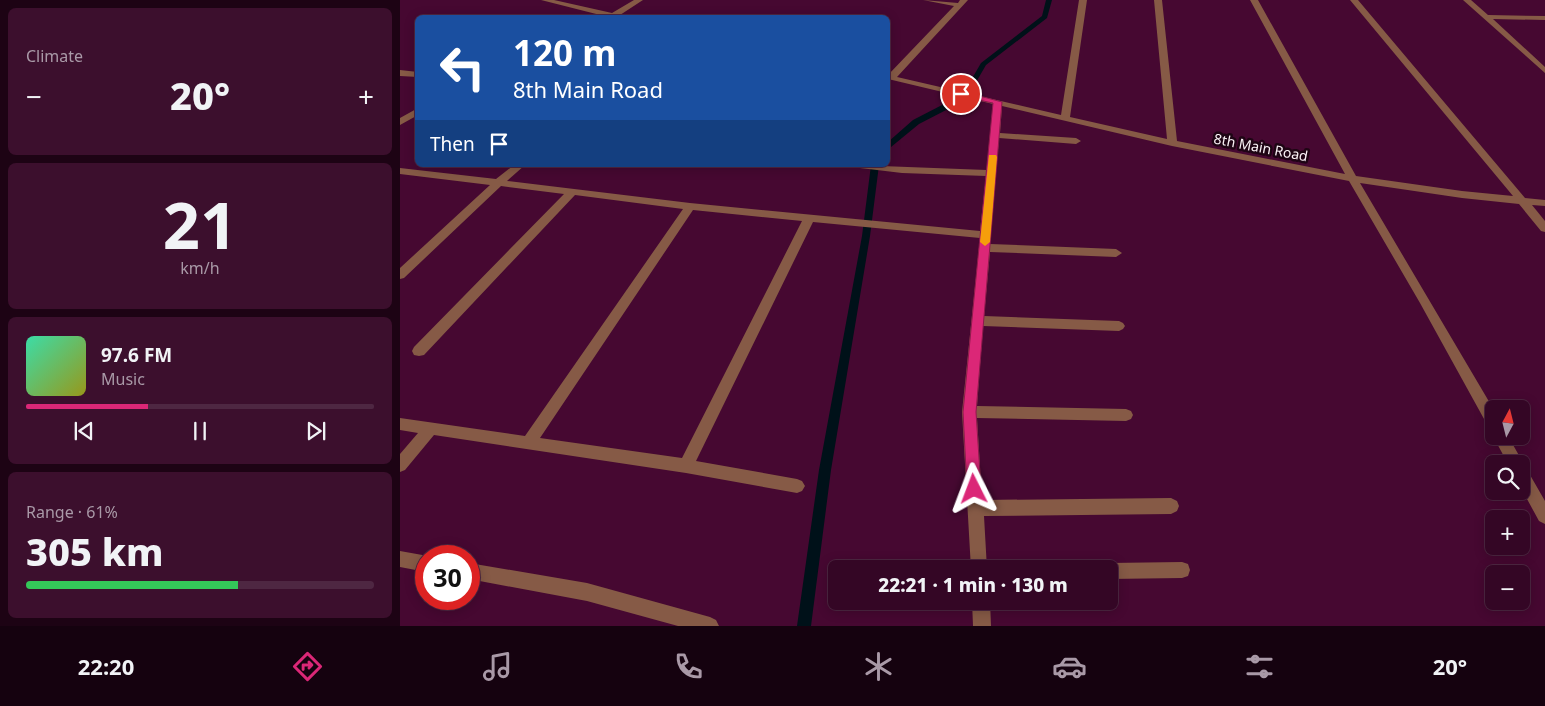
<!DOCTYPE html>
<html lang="en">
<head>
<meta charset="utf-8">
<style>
  :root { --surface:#340625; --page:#3c0f2d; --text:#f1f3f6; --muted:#a999a7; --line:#4e2742; --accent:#db2777 }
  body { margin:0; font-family:"Noto Sans",sans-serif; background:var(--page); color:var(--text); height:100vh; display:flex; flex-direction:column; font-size:19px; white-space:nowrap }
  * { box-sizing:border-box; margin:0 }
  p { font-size:16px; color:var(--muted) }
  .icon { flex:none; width:28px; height:28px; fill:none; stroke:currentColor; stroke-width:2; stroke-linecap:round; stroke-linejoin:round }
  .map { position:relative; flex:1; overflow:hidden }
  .sheet { display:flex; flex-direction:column; gap:8px; padding:8px; background:#1d0314; width:400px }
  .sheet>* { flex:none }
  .hud { position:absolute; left:15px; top:15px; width:475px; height:152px; border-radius:8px; box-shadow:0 2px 12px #0003,0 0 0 1px var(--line); background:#1a4fa0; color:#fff; overflow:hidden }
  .needle { width:32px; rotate:7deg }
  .fabs { position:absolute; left:1085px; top:400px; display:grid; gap:10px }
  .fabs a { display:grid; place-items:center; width:45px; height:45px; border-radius:8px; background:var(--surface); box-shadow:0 2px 12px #0003,0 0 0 1px var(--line); font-size:25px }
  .speed { position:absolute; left:15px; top:545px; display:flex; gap:10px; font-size:25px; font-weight:700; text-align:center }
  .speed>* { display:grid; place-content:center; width:65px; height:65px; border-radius:50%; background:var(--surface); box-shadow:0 2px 12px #0003,0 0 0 1px var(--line); line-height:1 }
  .speed .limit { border:8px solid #d22; background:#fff; color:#111 }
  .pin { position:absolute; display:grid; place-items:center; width:42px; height:42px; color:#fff; margin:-21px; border:2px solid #fff; border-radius:50%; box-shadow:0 1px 5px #0007 }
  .me { position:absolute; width:55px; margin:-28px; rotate:357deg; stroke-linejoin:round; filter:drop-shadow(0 0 4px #0008) }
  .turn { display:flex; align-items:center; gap:18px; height:105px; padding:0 15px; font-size:22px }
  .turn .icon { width:65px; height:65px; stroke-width:2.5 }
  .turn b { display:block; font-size:35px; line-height:42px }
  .then { display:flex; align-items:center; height:48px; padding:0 15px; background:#0003; gap:10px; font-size:19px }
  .big { font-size:38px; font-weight:800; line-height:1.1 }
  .sheet .tile { flex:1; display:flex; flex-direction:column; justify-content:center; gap:8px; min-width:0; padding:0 18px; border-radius:8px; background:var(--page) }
  .sheet .dial { align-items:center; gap:0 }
  .dial b { font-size:65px; line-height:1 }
  .song { display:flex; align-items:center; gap:15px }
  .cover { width:60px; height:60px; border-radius:8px; background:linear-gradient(135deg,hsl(160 70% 55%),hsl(60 70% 35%)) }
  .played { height:5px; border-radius:2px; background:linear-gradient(90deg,var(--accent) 35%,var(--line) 35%) }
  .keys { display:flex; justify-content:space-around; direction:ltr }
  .heat { display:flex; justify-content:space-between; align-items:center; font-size:28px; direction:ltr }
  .charge { height:8px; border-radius:4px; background:linear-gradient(90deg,#34c759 61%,var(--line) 0) }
  .trip { position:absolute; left:428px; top:560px; width:290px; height:50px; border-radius:8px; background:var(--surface); box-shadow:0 2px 12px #0003,0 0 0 1px var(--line); font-weight:800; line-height:50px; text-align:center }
  .dock { display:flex; height:80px; justify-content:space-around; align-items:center; background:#15020f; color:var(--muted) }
  .dock .icon { width:35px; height:35px }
  .dock .active { color:var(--accent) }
  .dock b { font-size:22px; color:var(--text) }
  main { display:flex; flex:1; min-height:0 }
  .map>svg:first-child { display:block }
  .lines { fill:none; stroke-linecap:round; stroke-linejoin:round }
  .stream { fill:#001119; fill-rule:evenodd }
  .minor { fill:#865a46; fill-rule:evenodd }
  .route { fill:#db2777; stroke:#8e194d }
  .slow { fill:#f59e0b }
  .labels { text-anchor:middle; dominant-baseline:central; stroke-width:5; stroke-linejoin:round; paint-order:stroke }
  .far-street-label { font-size:14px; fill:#faf2f6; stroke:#1e0514 }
</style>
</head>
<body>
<main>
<section class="sheet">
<div class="tile"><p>Climate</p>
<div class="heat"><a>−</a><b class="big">20°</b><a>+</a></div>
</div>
<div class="tile dial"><b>21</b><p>km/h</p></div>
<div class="tile">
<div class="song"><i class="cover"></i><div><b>97.6 FM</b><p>Music</p></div></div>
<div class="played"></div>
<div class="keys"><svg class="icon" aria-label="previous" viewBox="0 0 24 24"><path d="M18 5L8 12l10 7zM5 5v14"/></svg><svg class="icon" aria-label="pause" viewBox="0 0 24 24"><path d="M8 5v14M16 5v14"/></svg><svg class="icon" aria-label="next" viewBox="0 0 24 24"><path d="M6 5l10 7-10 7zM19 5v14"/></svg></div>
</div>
<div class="tile"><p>Range · 61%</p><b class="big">305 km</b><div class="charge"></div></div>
</section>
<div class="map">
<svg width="1145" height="626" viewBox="0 0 1145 626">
  <rect width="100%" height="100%" fill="#460831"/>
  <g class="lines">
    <path class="stream" d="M646 0H652L647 18 586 65 575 84 550 108 519 124 491 147H488V142L513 120 544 104 570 82 581 63 642 16Z
      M471 165H479L470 236 431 470 411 626H397L419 470 462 236Z"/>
    <path class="minor" d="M141 0H154L212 13 234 0H243L220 15 227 18H212Z
      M523 0 558 3 560 0H568L497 77 661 115 679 0H687L670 117 767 139 754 0H762L777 141 945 174 850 0H858L956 176 1062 191 1113 196 950 0H958L1125 198 1145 200V206L1132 205 1145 221V232L1141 231 1119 204 1062 198 960 183 1094 410V430L1089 428 1020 303 949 181 772 146 602 106 600 133 676 138 681 141 676 144 599 138 590 244 716 249 722 253 716 257 590 252 584 316 719 321 723 323 725 326 723 329 719 331 583 326 577 406 726 409 731 411 733 415 731 419 726 421 577 418 582 500 771 498 777 501 779 506 777 511 771 514 584 516 587 569H571L562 412 580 238 413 222 296 461 397 479 402 481 405 486 402 491 397 493 286 473 34 435 5 470 0 472V454L18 433 0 430V418L125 436 283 209 175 195 24 355 19 356 14 355 12 351 14 347 164 194 101 186 4 278 0 279V268L90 185 0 174V168L96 179 114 165H125L107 181 290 203 580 231 586 176 502 173 460 168 455 165 587 170 593 104 488 79V75L554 6ZM293 210 402 221 282 458 140 438Z
      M1063 0H1071L1088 15 1145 16V20L1093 19 1145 67V73Z
      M0 70 18 72V77L0 76Z
      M18 108V115L0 125V118Z
      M1094 434V436H1108L1121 459 1122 467 1126 468 1145 501V524L1139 521 1121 488V464H1108L1093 436Z
      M0 551 28 556 26 572 0 567Z
      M782 562 788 564 790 570 788 576 782 578 709 579V569H701L703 565 709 563Z
      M69 563 187 583 310 617 316 620 319 626H278L187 601 69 579Z
      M572 601H590L591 626H573Z"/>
  </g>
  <path class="route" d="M561 91 602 102 576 412 581 489 579 494 574 496 569 494 567 489 563 412 593 103 558 96 557 94Z"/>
  <path class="slow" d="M589 155H596L597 157 590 242 585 246 580 242Z"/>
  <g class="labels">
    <g class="far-street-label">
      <text transform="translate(861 147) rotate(11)">8th Main Road</text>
    </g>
  </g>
</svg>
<div class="fabs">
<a><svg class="needle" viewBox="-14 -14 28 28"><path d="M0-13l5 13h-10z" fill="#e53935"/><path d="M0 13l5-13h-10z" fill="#a999a7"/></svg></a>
<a><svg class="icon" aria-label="search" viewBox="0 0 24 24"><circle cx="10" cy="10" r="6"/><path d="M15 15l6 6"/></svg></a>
<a>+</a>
<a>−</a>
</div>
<div class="speed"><div class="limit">30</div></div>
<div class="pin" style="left:561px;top:94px;background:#d93025"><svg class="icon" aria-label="arrive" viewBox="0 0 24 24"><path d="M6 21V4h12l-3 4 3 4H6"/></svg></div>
<svg class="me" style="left:574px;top:489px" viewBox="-20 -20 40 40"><path d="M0-17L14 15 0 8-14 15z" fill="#db2777" stroke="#fff" stroke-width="4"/></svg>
<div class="trip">22:21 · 1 min · 130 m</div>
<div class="hud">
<div class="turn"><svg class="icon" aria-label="left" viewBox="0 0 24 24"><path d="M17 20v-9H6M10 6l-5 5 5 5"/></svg><div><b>120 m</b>8th Main Road</div></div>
<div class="then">Then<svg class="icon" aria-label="arrive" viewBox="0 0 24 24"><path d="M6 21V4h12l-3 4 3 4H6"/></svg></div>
</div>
</div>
</main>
<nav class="dock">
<b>22:20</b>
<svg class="icon active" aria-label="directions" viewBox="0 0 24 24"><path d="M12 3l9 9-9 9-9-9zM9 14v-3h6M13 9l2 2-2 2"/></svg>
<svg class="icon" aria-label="music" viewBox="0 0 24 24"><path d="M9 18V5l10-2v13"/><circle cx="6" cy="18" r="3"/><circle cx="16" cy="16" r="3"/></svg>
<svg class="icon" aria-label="phone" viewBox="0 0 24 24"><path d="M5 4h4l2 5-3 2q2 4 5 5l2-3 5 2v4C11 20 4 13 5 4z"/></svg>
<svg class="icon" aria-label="climate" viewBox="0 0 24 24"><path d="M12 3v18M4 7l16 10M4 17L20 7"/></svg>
<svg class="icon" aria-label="car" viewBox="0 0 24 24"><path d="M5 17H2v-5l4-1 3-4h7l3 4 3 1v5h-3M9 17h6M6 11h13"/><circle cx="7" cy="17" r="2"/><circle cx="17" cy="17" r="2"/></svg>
<svg class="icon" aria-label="filters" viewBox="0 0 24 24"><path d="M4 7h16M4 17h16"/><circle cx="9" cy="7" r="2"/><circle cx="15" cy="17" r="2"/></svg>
<b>20°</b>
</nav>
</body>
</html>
